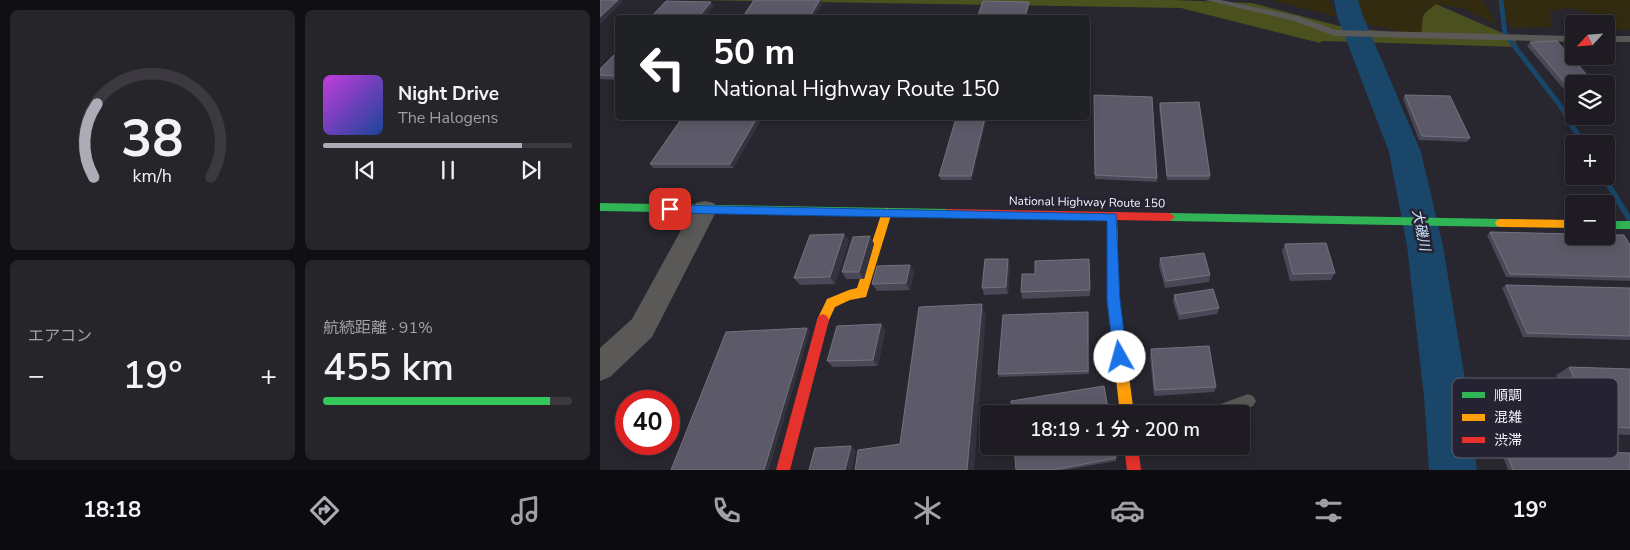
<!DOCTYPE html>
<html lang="ja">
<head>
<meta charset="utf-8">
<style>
  :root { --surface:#1e1c22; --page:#26252a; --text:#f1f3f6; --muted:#a1a1a5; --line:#3c3a40; --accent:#adabb5 }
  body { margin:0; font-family:"Nunito Sans","Noto Sans JP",sans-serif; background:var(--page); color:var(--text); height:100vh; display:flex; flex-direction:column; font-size:19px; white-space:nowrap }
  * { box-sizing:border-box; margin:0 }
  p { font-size:16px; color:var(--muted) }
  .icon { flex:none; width:28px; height:28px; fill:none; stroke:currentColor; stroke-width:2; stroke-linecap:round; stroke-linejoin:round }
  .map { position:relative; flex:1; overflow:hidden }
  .side { display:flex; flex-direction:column; gap:10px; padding:10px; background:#100f13; width:600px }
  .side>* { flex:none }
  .guide { position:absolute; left:15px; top:15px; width:475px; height:105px; border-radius:5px; box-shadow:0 2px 12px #0003,0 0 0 1px var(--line); background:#202124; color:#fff; overflow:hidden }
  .needle { width:32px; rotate:244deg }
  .fabs { position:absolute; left:965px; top:15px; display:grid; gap:10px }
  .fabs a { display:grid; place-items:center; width:50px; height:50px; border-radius:5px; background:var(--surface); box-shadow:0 2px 12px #0003,0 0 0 1px var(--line); font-size:25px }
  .speed { position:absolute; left:15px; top:390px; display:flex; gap:10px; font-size:25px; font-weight:700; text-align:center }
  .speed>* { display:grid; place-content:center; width:65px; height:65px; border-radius:50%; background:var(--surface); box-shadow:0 2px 12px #0003,0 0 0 1px var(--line); line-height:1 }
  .speed .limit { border:8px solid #d22; background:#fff; color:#111 }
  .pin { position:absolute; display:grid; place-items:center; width:42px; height:42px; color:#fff; margin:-21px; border-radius:10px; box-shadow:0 2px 8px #0006 }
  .me { position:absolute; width:55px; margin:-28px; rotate:353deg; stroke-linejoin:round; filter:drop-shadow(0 0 4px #0008) }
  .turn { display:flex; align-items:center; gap:18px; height:105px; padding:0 15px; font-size:22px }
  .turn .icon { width:65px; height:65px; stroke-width:2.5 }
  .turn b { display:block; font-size:35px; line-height:42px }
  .big { font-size:38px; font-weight:600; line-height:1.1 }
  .side .card { flex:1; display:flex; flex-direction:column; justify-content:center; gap:8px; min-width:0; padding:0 18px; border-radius:8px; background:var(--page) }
  .side .dial { align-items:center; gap:0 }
  .dial svg { height:130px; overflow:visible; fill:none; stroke:var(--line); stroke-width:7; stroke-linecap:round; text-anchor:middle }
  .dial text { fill:var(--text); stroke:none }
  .song { display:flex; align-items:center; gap:15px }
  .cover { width:60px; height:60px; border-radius:8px; background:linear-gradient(135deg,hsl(290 70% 55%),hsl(220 70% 35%)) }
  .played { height:5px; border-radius:2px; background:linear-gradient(90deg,var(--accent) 80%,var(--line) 80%) }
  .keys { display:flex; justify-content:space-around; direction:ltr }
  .heat { display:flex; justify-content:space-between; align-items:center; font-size:28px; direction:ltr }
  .charge { height:8px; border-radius:4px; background:linear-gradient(90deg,#34c759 91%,var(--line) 0) }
  .side .tiles { flex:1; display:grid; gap:10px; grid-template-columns:repeat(2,1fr) }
  .trip { position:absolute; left:380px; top:405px; width:270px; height:50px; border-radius:5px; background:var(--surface); box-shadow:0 2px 12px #0003,0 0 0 1px var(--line); font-weight:600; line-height:50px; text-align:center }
  .menu { display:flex; height:80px; justify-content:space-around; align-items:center; background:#0c0b0e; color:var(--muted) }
  .menu .icon { width:35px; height:35px }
  .menu .current { color:var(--accent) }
  .menu b { font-size:22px; color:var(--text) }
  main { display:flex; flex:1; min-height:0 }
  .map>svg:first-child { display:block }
  .forest { fill:#4a511f }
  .sand { fill:#322b10 }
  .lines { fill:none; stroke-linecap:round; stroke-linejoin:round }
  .stream-far1 { stroke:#194669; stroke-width:5 }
  .stream { stroke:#194669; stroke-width:5.5 }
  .river { fill:#194669; fill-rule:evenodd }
  .lane { fill:#5b5858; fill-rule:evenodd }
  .street { fill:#5b5858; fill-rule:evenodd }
  .fast { fill:#30b455; fill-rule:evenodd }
  .slow { fill:#ff9f0a; fill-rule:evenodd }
  .jam { fill:#e5322d; fill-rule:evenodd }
  .wall { fill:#4a4856 }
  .shaded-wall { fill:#35333e }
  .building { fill:#5c5a68; stroke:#74727f }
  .route { fill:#1a73e8; stroke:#114b97 }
  .labels { text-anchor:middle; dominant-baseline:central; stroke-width:5; stroke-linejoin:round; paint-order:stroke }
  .street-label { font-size:12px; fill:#f4f2fd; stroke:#252332 }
  .water-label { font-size:14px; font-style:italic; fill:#c9e4fd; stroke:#252332 }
  .key { fill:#252332; stroke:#63616f; stroke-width:1 }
  .key-label { font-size:14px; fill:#f4f2fd }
</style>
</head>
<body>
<main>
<section class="side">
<div class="tiles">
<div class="card dial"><svg viewBox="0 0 100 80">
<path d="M14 69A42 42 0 1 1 86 69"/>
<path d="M14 69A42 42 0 0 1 16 24" stroke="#adabb5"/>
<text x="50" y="56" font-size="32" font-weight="700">38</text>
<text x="50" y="72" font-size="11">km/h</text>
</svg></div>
<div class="card">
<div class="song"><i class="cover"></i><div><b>Night Drive</b><p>The Halogens</p></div></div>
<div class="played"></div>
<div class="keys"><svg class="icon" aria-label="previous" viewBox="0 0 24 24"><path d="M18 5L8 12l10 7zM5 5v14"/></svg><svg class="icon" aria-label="pause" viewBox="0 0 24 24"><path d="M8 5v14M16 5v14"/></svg><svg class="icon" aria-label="next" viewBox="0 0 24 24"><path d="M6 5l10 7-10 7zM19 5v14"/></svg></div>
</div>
<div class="card"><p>エアコン</p>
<div class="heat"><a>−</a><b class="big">19°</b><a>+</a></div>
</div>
<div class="card"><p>航続距離 · 91%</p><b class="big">455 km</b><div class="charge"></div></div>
</div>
</section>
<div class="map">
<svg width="1030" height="470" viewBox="0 0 1030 470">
  <rect width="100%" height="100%" fill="#28262e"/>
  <path class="forest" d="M93 0H574L652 3 739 26 821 36C820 20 821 13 836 4L914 38 918 47 722 41 720 43 581 8Z"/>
  <path class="sand" d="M670 0H729L737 17Z
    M757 0H883L897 25 862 8 836 4 823 14 821 37 764 23Z
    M895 0H1030V30L1011 29C992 12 977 4 950 11L951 27 911 28Z"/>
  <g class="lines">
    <path class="stream-far1" d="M901 0 905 34 959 104 972 125"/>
    <path class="stream" d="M971 124 984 144
      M1003 176 1030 220"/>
    <path class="river" d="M734 0H758L763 16 821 152 843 246 868 397 877 470H829L824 397 807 246 789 152 737 16Z"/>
    <path class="lane" d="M605 0H621L697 16 736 30 974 36V42L735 36 694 21Z
      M1006 36H1030V42H1006Z
      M648 394 653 396 656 401 653 406 634 414H604L607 409Z"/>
    <path class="street" d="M105 201 114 203 117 210 52 337 10 377 0 381V348L32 319 96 203Z"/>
    <path class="fast" d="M0 203 347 209 352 213 347 217 0 211Z
      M570 213 901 219 905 220 907 223 905 226 901 227 570 221 565 217Z
      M1006 221H1030V229H1006Z"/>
    <path class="slow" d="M287 208 292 212 266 297 250 300 235 307 227 324 223 326 219 324 217 320 227 299 249 290 257 288 282 212Z
      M512 213 517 217 519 300 534 414H520L507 300V217Z
      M901 219 974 220V228L901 227 897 226 895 223 897 220Z"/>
    <path class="jam" d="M347 209 570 213 575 217 570 221 347 217 342 213Z
      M223 314 227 316 229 320 190 470H176L217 320 219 316Z
      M524 446H538L541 470H527Z"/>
  </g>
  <path class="wall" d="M930 42 974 84V94H968L927 46Z
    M18 51V80L0 79V69Z
    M494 95 557 178V182L495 179Z
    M805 95 870 138 867 142 819 140 803 99Z
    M560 103 610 176 609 180H567L559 107Z
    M82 118H162L133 168H53L50 164Z
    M356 118 372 180H341L339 176Z
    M890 232 1030 245V281L906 277 887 235Z
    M244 234 249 241 235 284 200 285 194 278Z
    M270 236 274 244 264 279H246L242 272Z
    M685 244 735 273 731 280 690 281 682 251Z
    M560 258 610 275 609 282 565 288 559 266Z
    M408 259 410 266 408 294 384 295 382 288Z
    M310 265 314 272 310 290 277 291 272 284Z
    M490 266V296L422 299 421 292 435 274Z
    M906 285 1030 288V340L923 337 902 288Z
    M574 295 619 308 617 314 579 320 573 302Z
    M488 312 489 374 399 377 398 374Z
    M281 324 285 330 278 366 233 367 227 361Z
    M551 349 616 387 614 392 554 396 550 356Z
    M969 367 1030 369V435L983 433 956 375Z
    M905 449 1030 470H908L901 451Z
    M516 458V461L465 470H416Z"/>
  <path class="shaded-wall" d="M18 0H22L23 1 0 24V17Z
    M220 0H221L223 3 214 18H209Z
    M111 2 114 6 104 18H98Z
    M429 2V6L426 18H425Z
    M157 118H162L133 168 130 164Z
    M385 118H387L372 180 371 176Z
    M244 234 249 241 235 284 230 277Z
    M270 236 274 244 264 279 259 272Z
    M408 259 410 266 408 294 406 287Z
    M310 265 314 272 310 290 306 283Z
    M382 304 386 316 374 470H367Z
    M281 324 285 330 278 366 273 360Z
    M207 328 210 331 169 470H164Z
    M251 446 256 451 252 470H245Z"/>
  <path class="building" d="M0 0H18L0 17Z
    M154 0H220L209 18H142Z
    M66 1 111 2 98 18H50Z
    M383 1 429 2 425 18H377Z
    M957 41 995 84H974V90H971L930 42Z
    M18 51V76L0 75V69Z
    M494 95 552 97 557 178 495 175Z
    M805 95 850 96 870 138 822 136Z
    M599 102 610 176H567L560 103Z
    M82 118H157L130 164H50Z
    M356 118H385L371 176H339Z
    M890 232 974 234V236H1006V235H1024L1030 245V277L910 274Z
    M244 234 230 277 194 278 210 235Z
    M270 236 259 272H242L253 237Z
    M726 243 735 273 693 274 685 244Z
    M604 253 610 275 566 281 560 258Z
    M385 259H408L406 287 382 288Z
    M489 259 490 290 421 292 422 274H435V261Z
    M310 265 306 283 272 284 277 266Z
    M906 285 1030 288V336L927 333Z
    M613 289 619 308 580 314 574 295Z
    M382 304 367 470H255L258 450 300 444 319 307Z
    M488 312V371L398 374 403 315Z
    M281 324 273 360 227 361 237 326Z
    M207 328 164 470H71L126 332Z
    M609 346 616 387 555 390 551 349Z
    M969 367 1030 369V428L998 426Z
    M504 386 509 414H412L411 401Z
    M251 446 245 470H209L215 448Z
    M414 446H514L516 458 452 470H416Z
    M905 449 1030 453V470H913Z"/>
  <path class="route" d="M70 205 516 214 520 300 527 357 525 361 520 363 515 361 514 357 507 300V221L70 213 65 209Z"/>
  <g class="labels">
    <g class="street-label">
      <text transform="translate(487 202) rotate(1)">National Highway Route 150</text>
    </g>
    <g class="water-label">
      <text transform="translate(821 230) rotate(79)">大磯川</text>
    </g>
  </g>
  <rect x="852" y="378" width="166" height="80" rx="8" class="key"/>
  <rect x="862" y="392" width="23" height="6" fill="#30b455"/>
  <rect x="862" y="414" width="23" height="7" fill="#ff9f0a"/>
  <rect x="862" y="437" width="23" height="6" fill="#e5322d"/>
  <g class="key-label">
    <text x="894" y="400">順調</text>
    <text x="894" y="422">混雑</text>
    <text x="894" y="445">渋滞</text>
  </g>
</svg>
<div class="fabs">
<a><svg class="needle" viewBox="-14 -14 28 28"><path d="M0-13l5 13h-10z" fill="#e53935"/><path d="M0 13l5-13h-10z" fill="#a1a1a5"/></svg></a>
<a><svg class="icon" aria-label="layers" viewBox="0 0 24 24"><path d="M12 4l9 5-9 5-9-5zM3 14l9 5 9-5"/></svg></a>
<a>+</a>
<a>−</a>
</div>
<div class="speed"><div class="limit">40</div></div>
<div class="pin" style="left:70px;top:209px;background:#d93025"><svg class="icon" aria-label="arrive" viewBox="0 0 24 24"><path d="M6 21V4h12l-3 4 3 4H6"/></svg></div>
<svg class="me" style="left:520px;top:357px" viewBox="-20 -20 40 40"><circle r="19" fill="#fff"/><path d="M0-13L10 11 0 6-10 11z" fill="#1a73e8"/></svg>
<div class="trip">18:19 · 1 分 · 200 m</div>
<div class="guide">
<div class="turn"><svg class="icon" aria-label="left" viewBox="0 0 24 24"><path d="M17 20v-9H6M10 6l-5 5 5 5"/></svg><div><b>50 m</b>National Highway Route 150</div></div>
</div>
</div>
</main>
<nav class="menu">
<b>18:18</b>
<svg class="icon current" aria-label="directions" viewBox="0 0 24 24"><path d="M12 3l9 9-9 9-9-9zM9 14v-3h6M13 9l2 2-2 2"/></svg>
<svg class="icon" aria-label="music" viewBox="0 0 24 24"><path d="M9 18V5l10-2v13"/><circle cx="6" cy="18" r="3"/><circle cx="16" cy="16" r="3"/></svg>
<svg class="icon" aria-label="phone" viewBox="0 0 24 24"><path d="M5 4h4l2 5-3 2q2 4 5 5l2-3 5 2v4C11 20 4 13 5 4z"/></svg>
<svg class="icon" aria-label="climate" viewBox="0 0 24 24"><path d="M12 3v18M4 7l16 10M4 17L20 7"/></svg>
<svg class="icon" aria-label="car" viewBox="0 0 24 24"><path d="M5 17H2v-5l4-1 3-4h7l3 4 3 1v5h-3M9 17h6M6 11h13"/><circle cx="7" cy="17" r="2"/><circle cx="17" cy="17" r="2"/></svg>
<svg class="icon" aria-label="filters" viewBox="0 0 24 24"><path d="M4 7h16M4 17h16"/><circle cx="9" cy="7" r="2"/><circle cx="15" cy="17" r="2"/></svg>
<b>19°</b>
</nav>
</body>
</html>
